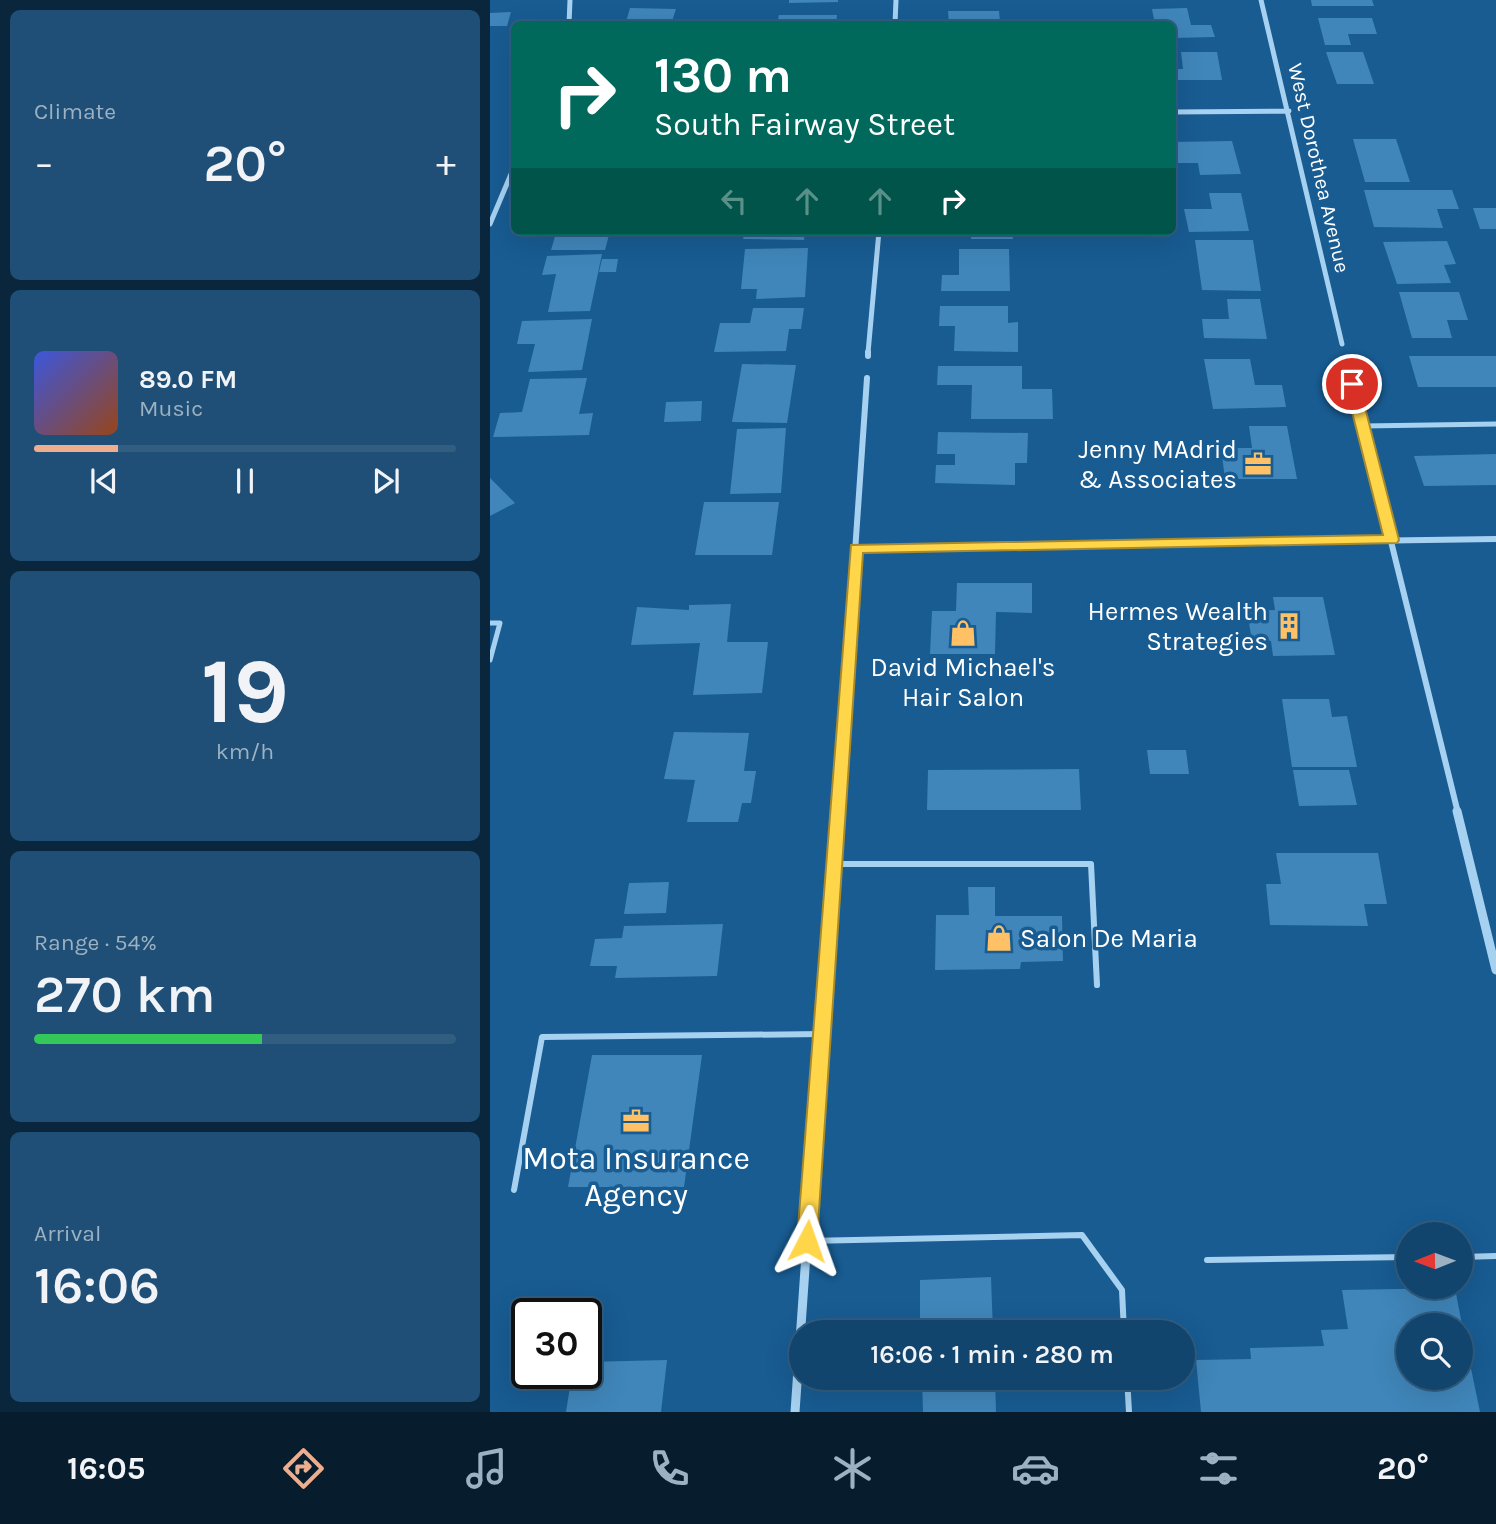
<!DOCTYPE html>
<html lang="en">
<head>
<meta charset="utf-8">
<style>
  :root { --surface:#12456e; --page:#1f4f76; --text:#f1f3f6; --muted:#9cb1c2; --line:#315d81; --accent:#eead8d }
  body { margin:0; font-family:Karla,sans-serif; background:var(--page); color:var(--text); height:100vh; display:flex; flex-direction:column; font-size:26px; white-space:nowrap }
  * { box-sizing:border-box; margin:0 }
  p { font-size:23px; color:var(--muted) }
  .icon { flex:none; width:38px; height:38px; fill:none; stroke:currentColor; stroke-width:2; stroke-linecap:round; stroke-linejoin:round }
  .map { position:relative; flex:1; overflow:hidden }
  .sheet { display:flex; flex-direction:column; gap:10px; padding:10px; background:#0a263c; width:490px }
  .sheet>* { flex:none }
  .top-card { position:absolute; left:21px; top:21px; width:665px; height:214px; border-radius:10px; box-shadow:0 7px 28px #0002,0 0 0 2px var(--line); background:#00695c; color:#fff; overflow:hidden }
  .needle { width:46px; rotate:269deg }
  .fabs { position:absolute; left:906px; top:1222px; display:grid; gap:14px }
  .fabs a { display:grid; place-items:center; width:77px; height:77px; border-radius:50%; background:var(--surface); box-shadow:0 7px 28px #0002,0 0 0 2px var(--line); font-size:35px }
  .speed { position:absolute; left:21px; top:1298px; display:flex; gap:14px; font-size:35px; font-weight:700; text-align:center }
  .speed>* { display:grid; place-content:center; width:91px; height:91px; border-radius:50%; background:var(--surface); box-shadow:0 7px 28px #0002,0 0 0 2px var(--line); line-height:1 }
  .speed .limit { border:4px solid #111; border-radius:10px; background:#fff; color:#111 }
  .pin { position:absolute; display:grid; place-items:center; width:60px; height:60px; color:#fff; margin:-30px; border:4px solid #fff; border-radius:50%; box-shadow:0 2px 7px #0007 }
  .me { position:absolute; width:77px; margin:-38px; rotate:4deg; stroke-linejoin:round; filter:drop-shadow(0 0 5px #0008) }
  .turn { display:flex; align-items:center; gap:24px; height:147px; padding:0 28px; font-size:32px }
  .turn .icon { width:91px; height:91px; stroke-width:2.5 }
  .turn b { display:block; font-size:49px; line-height:60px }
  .lanes { display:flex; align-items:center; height:66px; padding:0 28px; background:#0003; justify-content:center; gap:35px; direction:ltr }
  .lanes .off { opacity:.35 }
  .big { font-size:52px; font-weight:600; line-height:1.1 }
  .sheet .card { flex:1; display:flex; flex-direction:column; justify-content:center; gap:10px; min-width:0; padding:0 24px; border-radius:10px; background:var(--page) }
  .sheet .dial { align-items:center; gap:0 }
  .dial b { font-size:91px; line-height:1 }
  .song { display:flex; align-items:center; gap:21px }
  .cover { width:84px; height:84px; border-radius:10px; background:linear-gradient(135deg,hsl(230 70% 55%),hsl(20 70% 35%)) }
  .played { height:7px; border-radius:4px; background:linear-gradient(90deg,var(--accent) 20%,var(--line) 20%) }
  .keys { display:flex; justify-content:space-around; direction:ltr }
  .heat { display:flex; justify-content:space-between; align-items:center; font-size:38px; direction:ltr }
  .charge { height:10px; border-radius:5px; background:linear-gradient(90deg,#34c759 54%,var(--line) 0) }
  .trip { position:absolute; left:299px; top:1320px; width:406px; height:70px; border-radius:35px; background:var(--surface); box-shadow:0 7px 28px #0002,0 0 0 2px var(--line); font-weight:600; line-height:70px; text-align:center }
  .dock { display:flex; height:112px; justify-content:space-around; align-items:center; background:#071c2c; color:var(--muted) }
  .dock .icon { width:49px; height:49px }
  .dock .active { color:var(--accent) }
  .dock b { font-size:32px; color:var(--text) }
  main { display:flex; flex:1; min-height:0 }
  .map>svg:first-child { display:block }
  .building { fill:#4086ba }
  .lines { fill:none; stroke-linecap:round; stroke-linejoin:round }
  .service-far1 { stroke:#a7d1f0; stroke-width:5 }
  .service { stroke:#a7d1f0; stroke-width:6 }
  .minor-far2 { stroke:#a7d1f0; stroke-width:5 }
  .minor-far1 { stroke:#a7d1f0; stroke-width:6 }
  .minor { stroke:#a7d1f0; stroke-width:9 }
  .route { fill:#ffd54a; stroke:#a68a30; stroke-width:2 }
  .labels { text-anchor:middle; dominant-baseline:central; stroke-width:7; stroke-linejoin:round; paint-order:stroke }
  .far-street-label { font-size:21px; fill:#fff; stroke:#185c92 }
  .poi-label { font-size:26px; fill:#fff; stroke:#185c92; text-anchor:end }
  .near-poi-label { font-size:32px; fill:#fff; stroke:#185c92 }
</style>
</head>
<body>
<main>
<section class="sheet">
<div class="card"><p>Climate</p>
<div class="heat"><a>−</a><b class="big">20°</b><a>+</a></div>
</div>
<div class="card">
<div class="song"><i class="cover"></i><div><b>89.0 FM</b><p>Music</p></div></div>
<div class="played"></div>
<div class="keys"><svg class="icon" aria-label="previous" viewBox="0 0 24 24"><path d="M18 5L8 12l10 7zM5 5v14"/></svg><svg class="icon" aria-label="pause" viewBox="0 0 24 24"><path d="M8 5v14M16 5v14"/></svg><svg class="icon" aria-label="next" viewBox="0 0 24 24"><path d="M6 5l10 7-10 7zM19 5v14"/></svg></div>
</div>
<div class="card dial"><b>19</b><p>km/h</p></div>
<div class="card"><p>Range · 54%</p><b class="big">270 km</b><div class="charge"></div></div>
<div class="card"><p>Arrival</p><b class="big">16:06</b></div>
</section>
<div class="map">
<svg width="1006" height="1412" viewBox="0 0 1006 1412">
  <rect width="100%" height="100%" fill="#185c92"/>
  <path class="building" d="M299 0H348V2L299 3Z
    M821 0H882L884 6H822Z
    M140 8 186 9 181 24H147L148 22H136Z
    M697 8 701 25H721L725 37 682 38V24H665L662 9Z
    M458 11H509L510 22 526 21V24H459Z
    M21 12 17 26H0V13Z
    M289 15H347L346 24H287Z
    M828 18H882L887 34H858L861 45H835Z
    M691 52H727L732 80H682V69H693Z
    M836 52H873L884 84H847Z
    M863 139H906L920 182H875Z
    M742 141 751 174 710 175 708 163H682V142Z
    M874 190H962L969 209H947L953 228 884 227Z
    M719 193H751L759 231 699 232 694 209H722Z
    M983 208H1006V229H990Z
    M79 231H120L115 250H61L66 233Z
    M255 231H315L314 240 253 239Z
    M481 231H522L523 239H481Z
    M705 240H763L771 291 712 290Z
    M957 241 966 264 954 265 961 283 907 284 893 242Z
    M318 248 315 297 266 299 267 289H251L255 249Z
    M469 249H519L520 291H451L452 275H469Z
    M112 254 100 311 58 312 66 274 52 275 57 256Z
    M112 259H128L126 272H109Z
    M909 292H969L978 320H957L962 338H922Z
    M737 299H770L777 339 714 338 712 319H739Z
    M450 306H518V323L528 322V352L464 351 465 326H449Z
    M263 308H314L311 329H299L296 351 224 352 230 323H260Z
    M102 319 92 370 38 372 45 344H27L32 321Z
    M919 356H1006V387H928Z
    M714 359H760L765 385H792L796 407 723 409Z
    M252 364 306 365 297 423 242 422Z
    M448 366H532V389H562L563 419H481L482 385H447Z
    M97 378 89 414 103 413 99 435 3 437 10 413 32 412 40 379Z
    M212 401 211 421 174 422 176 402Z
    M759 426H797L807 479H735L731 448H762Z
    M296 428 291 493 240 494 247 429Z
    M448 432 538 433 537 463H525V485L445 483 446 465H465V454H447Z
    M1006 454V485L934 486 924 456Z
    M0 478 25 503 0 516Z
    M214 502H289L282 555H205Z
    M467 583H542V613L506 612 505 654H440L442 611H466Z
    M783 597H833L845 655 783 656 781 641H762L757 611 785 610Z
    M241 604 237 642H278L272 693 203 695 210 643 141 645 147 607 199 610V605Z
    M792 699H839L842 717 857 716 867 767H802Z
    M184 732 259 733 254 771H266L261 803H252L248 822H197L205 780 174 779Z
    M657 750H696L699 774H660Z
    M589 769 591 810H437L438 770Z
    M803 770H859L867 805 809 806Z
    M786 853H888L897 904H874L878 926 780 925 776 884H791Z
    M179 882 176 913 134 914 139 883Z
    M478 887H505V916H572L573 961 531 962 530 969 445 970 446 915H479Z
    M233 924 227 976 125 978 127 966H100L105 939 132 938 134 926Z
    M102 1055H212L194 1187H78Z
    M501 1277 503 1332H430V1280Z
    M965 1288 972 1325H919V1377H971L972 1325 990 1412H711L706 1360 761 1359 760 1348 834 1346 831 1330 858 1329 852 1290Z
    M109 1299 102 1351 96 1352V1314H50L52 1301Z
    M177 1360 171 1412H76L82 1374H96V1362Z
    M432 1377H505L506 1412H433Z"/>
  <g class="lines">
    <path class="service-far1" d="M873 426 1006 424
      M0 623H10L0 660"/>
    <path class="service" d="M344 864H601L607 985
      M24 1190 52 1037 332 1034
      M317 1241 592 1235 632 1290 634 1332
      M971 1257 1006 1256
      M717 1260 919 1257
      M637 1377 639 1412"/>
    <path class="minor-far2" d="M771 0 852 344
      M79 24 80 0
      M405 24 406 0
      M682 112 799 111
      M0 224 24 167
      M378 353 389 231"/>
    <path class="minor-far1" d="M378 356V352
      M857 363 968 813
      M366 548 1006 539
      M347 813 377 378"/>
    <path class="minor" d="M967 811 1006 970
      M305 1412 347 811"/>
  </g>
  <path class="route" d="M857 381 869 384 909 540 907 543 373 553 327 1241 324 1248 317 1251 310 1248 307 1241 361 545 893 535 855 384Z"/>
  <defs>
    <symbol id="office-bare" viewBox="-9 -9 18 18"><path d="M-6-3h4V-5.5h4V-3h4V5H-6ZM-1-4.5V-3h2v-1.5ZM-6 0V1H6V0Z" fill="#ffc066" stroke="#185c92" stroke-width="2.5" paint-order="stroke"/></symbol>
    <symbol id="building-bare" viewBox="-9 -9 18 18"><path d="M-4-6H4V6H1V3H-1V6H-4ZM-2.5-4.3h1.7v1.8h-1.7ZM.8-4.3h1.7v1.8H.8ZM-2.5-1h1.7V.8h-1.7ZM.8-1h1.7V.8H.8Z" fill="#ffc066" stroke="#185c92" stroke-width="2.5" paint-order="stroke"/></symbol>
    <symbol id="shop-bare" viewBox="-9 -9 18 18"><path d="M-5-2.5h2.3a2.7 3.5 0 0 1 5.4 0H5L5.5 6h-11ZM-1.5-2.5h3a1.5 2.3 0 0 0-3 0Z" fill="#ffc066" stroke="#185c92" stroke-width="2.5" paint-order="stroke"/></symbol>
  </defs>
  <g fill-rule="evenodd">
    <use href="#office-bare" x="749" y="445" width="38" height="38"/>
    <use href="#building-bare" x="780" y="607" width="38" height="38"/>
    <use href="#shop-bare" x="454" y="614" width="38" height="38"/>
    <use href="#shop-bare" x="490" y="919" width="38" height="38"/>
    <use href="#office-bare" x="127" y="1102" width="38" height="38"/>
  </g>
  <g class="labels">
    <g class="far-street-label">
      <text transform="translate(829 168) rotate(77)">West Dorothea Avenue</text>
    </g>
    <g class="poi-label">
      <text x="747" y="449">Jenny MAdrid<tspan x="747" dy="30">&amp; Associates</tspan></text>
      <text x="778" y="611">Hermes Wealth<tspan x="778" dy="30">Strategies</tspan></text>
      <text x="473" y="667" text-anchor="middle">David Michael's<tspan x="473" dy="30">Hair Salon</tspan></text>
      <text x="530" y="938" text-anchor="start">Salon De Maria</text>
    </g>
    <g class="near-poi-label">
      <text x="146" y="1158">Mota Insurance<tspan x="146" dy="37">Agency</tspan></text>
    </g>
  </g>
</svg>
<div class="fabs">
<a><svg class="needle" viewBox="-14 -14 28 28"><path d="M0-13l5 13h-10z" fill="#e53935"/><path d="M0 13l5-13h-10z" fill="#9cb1c2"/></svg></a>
<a><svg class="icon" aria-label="search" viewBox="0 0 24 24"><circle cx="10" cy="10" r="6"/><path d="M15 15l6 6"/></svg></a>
</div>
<div class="speed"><div class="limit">30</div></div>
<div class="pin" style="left:862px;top:384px;background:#d93025"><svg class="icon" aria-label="arrive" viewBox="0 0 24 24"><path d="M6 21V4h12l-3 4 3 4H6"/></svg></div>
<svg class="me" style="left:317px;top:1241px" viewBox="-20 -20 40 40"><path d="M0-17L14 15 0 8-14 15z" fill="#ffd54a" stroke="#fff" stroke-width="4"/></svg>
<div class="trip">16:06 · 1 min · 280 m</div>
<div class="top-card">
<div class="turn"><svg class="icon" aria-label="right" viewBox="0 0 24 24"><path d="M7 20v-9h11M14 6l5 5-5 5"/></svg><div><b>130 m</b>South Fairway Street</div></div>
<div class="lanes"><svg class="icon off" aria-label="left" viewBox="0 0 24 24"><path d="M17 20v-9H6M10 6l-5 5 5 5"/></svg><svg class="icon off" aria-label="ahead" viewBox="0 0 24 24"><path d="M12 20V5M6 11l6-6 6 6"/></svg><svg class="icon off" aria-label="ahead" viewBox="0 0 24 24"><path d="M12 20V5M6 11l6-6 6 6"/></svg><svg class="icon" aria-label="right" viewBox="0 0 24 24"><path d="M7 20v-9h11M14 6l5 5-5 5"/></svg></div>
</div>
</div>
</main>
<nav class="dock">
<b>16:05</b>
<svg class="icon active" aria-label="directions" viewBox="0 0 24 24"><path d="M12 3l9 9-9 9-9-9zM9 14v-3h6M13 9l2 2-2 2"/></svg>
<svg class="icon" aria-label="music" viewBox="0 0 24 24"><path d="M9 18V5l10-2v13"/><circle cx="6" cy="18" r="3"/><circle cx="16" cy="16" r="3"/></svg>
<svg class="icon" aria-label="phone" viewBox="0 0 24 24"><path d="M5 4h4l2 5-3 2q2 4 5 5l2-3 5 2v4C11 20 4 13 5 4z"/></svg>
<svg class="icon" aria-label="climate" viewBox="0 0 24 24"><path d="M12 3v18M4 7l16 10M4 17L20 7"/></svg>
<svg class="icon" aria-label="car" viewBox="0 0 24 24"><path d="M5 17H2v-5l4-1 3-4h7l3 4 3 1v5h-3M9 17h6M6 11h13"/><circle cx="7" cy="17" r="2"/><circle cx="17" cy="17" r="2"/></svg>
<svg class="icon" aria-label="filters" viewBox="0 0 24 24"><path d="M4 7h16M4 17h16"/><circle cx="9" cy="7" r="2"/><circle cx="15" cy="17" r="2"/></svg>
<b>20°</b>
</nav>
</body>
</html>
